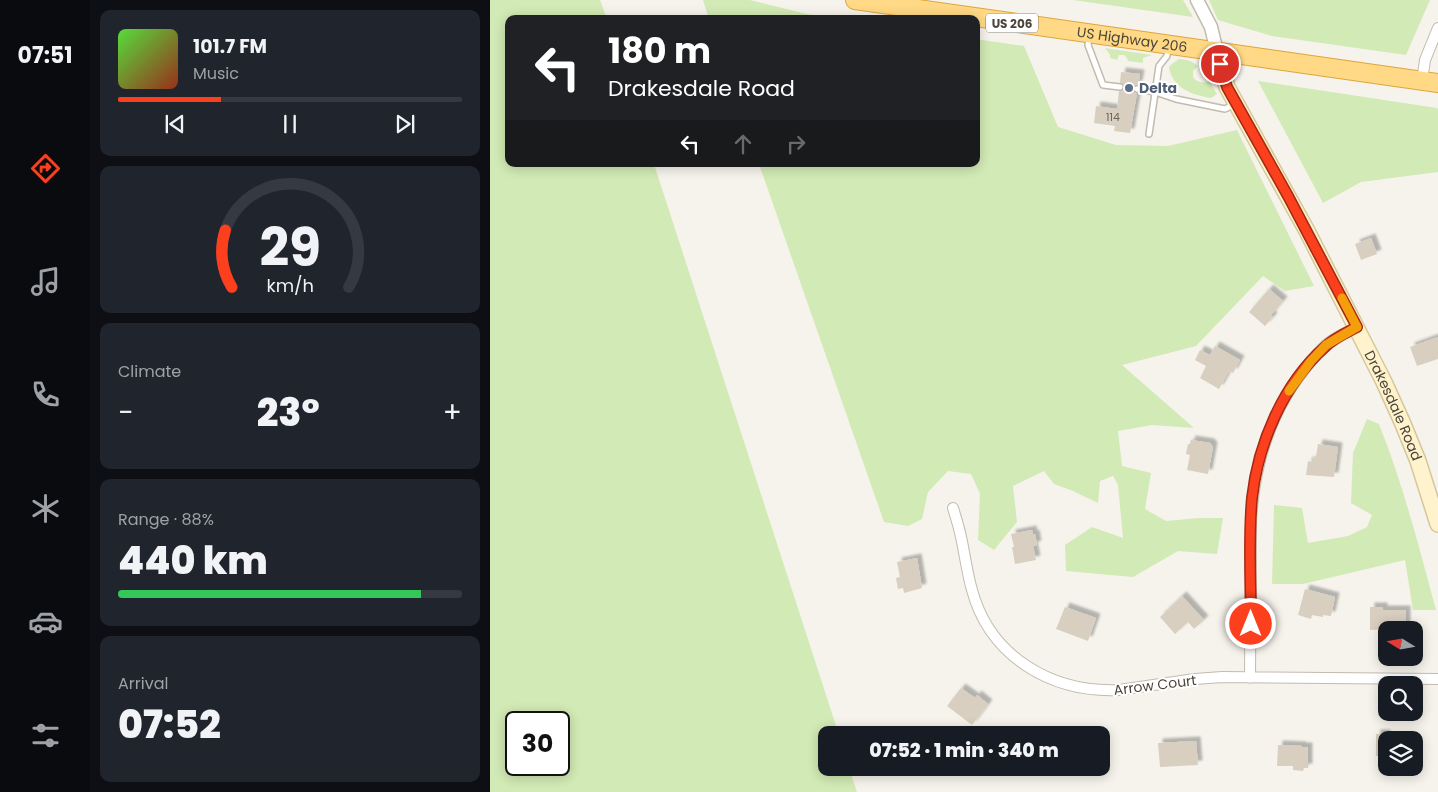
<!DOCTYPE html>
<html lang="en">
<head>
<meta charset="utf-8">
<style>
  :root { --surface:#171b24; --page:#20242c; --text:#f1f3f6; --muted:#9ea1a6; --line:#363941; --accent:#fc3f1d }
  body { margin:0; font-family:Poppins,sans-serif; background:var(--page); color:var(--text); height:100vh; display:flex; flex-direction:column; font-size:19px; white-space:nowrap }
  * { box-sizing:border-box; margin:0 }
  p { font-size:16px; color:var(--muted) }
  .icon { flex:none; width:28px; height:28px; fill:none; stroke:currentColor; stroke-width:2; stroke-linecap:round; stroke-linejoin:round }
  .map { position:relative; flex:1; overflow:hidden }
  .drawer { display:flex; flex-direction:column; gap:10px; padding:10px; background:#0d0f14; width:400px }
  .drawer>* { flex:none }
  .hud { position:absolute; left:15px; top:15px; width:475px; height:152px; border-radius:10px; box-shadow:0 2px 12px #0003; background:#202124; color:#fff; overflow:hidden }
  .needle { width:32px; rotate:281deg }
  .fabs { position:absolute; left:888px; top:621px; display:grid; gap:10px }
  .fabs a { display:grid; place-items:center; width:45px; height:45px; border-radius:10px; background:var(--surface); box-shadow:0 2px 12px #0003; font-size:25px }
  .speed { position:absolute; left:15px; top:711px; display:flex; gap:10px; font-size:25px; font-weight:700; text-align:center }
  .speed>* { display:grid; place-content:center; width:65px; height:65px; border-radius:50%; background:var(--surface); box-shadow:0 2px 12px #0003; line-height:1 }
  .speed .limit { border:2px solid #111; border-radius:8px; background:#fff; color:#111 }
  .pin { position:absolute; display:grid; place-items:center; width:42px; height:42px; color:#fff; margin:-21px; border:2px solid #fff; border-radius:50%; box-shadow:0 1px 5px #0007 }
  .me { position:absolute; width:55px; margin:-28px; rotate:0deg; stroke-linejoin:round; filter:drop-shadow(0 0 4px #0008) }
  .turn { display:flex; align-items:center; gap:18px; height:105px; padding:0 20px; font-size:22px }
  .turn .icon { width:65px; height:65px; stroke-width:2.5 }
  .turn b { display:block; font-size:35px; line-height:42px }
  .lanes { display:flex; align-items:center; height:48px; padding:0 20px; background:#0003; justify-content:center; gap:25px; direction:ltr }
  .lanes .off { opacity:.35 }
  .big { font-size:38px; font-weight:800; line-height:1.1 }
  .drawer .tile { flex:1; display:flex; flex-direction:column; justify-content:center; gap:8px; min-width:0; padding:0 18px; border-radius:10px; background:var(--page) }
  .drawer .dial { align-items:center; gap:0 }
  .dial svg { height:130px; overflow:visible; fill:none; stroke:var(--line); stroke-width:7; stroke-linecap:round; text-anchor:middle }
  .dial text { fill:var(--text); stroke:none }
  .song { display:flex; align-items:center; gap:15px }
  .cover { width:60px; height:60px; border-radius:8px; background:linear-gradient(135deg,hsl(110 70% 55%),hsl(10 70% 35%)) }
  .played { height:5px; border-radius:2px; background:linear-gradient(90deg,var(--accent) 30%,var(--line) 30%) }
  .keys { display:flex; justify-content:space-around; direction:ltr }
  .heat { display:flex; justify-content:space-between; align-items:center; font-size:28px; direction:ltr }
  .charge { height:8px; border-radius:4px; background:linear-gradient(90deg,#34c759 88%,var(--line) 0) }
  .trip { position:absolute; left:328px; top:726px; width:292px; height:50px; border-radius:10px; background:var(--surface); box-shadow:0 2px 12px #0003; font-weight:800; line-height:50px; text-align:center }
  main { display:flex; flex:1; min-height:0 }
  .dock { display:flex; flex-direction:column; width:90px; justify-content:space-around; align-items:center; background:#090b0e; color:var(--muted) }
  .dock .icon { width:35px; height:35px }
  .dock .selected { color:var(--accent) }
  .dock b { font-size:22px; color:var(--text) }
  .map>svg:first-child { display:block }
  .green { fill:#d2eab5; fill-rule:evenodd }
  .building { fill:#d8cfc1; filter:url(#shadow) }
  .lines { fill:none; stroke-linecap:round; stroke-linejoin:round }
  .service-casing { stroke:#c2bbae; stroke-width:8 }
  .minor-casing { stroke:#c2bbae; stroke-width:12 }
  .tertiary-casing { stroke:#c2bbae; stroke-width:15 }
  .secondary-casing { stroke:#d6c79b; stroke-width:18 }
  .trunk-casing { stroke:#e0a43c; stroke-width:20 }
  .service { stroke:#fff; stroke-width:5 }
  .minor { stroke:#fff; stroke-width:10 }
  .tertiary { stroke:#fff; stroke-width:12 }
  .secondary { stroke:#fff3cd; stroke-width:15 }
  .trunk { stroke:#ffd985; stroke-width:18 }
  .route-casing { stroke:#a42913; stroke-width:12 }
  .route { stroke:#fc3f1d; stroke-width:9 }
  .slow { stroke:#f59e0b; stroke-width:9 }
  .service-dot { fill:#5c6f8a; stroke:#fff; stroke-width:2 }
  .labels { text-anchor:middle; dominant-baseline:central; stroke-width:4; stroke-linejoin:round; paint-order:stroke }
  .number-label { font-size:11px; fill:#6e675b }
  .shield { fill:#fff; stroke:#817c74; stroke-width:1 }
  .shield-label { font-size:12px; font-weight:bold; fill:#4b4439 }
  .street-label { font-size:14px; fill:#4b4439; stroke:#fff }
  .service-label { font-size:14px; font-weight:bold; fill:#4e5e75; stroke:#fff; text-anchor:start }
</style>
</head>
<body>
<main>
<nav class="dock">
<b>07:51</b>
<svg class="icon selected" aria-label="directions" viewBox="0 0 24 24"><path d="M12 3l9 9-9 9-9-9zM9 14v-3h6M13 9l2 2-2 2"/></svg>
<svg class="icon" aria-label="music" viewBox="0 0 24 24"><path d="M9 18V5l10-2v13"/><circle cx="6" cy="18" r="3"/><circle cx="16" cy="16" r="3"/></svg>
<svg class="icon" aria-label="phone" viewBox="0 0 24 24"><path d="M5 4h4l2 5-3 2q2 4 5 5l2-3 5 2v4C11 20 4 13 5 4z"/></svg>
<svg class="icon" aria-label="climate" viewBox="0 0 24 24"><path d="M12 3v18M4 7l16 10M4 17L20 7"/></svg>
<svg class="icon" aria-label="car" viewBox="0 0 24 24"><path d="M5 17H2v-5l4-1 3-4h7l3 4 3 1v5h-3M9 17h6M6 11h13"/><circle cx="7" cy="17" r="2"/><circle cx="17" cy="17" r="2"/></svg>
<svg class="icon" aria-label="filters" viewBox="0 0 24 24"><path d="M4 7h16M4 17h16"/><circle cx="9" cy="7" r="2"/><circle cx="15" cy="17" r="2"/></svg>
</nav>
<section class="drawer">
<div class="tile">
<div class="song"><i class="cover"></i><div><b>101.7 FM</b><p>Music</p></div></div>
<div class="played"></div>
<div class="keys"><svg class="icon" aria-label="previous" viewBox="0 0 24 24"><path d="M18 5L8 12l10 7zM5 5v14"/></svg><svg class="icon" aria-label="pause" viewBox="0 0 24 24"><path d="M8 5v14M16 5v14"/></svg><svg class="icon" aria-label="next" viewBox="0 0 24 24"><path d="M6 5l10 7-10 7zM19 5v14"/></svg></div>
</div>
<div class="tile dial"><svg viewBox="0 0 100 80">
<path d="M14 69A42 42 0 1 1 86 69"/>
<path d="M14 69A42 42 0 0 1 10 34" stroke="#fc3f1d"/>
<text x="50" y="56" font-size="32" font-weight="700">29</text>
<text x="50" y="72" font-size="11">km/h</text>
</svg></div>
<div class="tile"><p>Climate</p>
<div class="heat"><a>−</a><b class="big">23°</b><a>+</a></div>
</div>
<div class="tile"><p>Range · 88%</p><b class="big">440 km</b><div class="charge"></div></div>
<div class="tile"><p>Arrival</p><b class="big">07:52</b></div>
</section>
<div class="map">
<svg width="948" height="792" viewBox="0 0 948 792">
  <defs>
    <filter id="shadow"><feDropShadow dx="4.5" dy="-4.5" stdDeviation="1" flood-color="#0004"/></filter>
  </defs>
  <rect width="100%" height="100%" fill="#f6f3ec"/>
  <path class="green" d="M0 0H110L117 19H19V164H164L349 735H336V768H359L367 792H0ZM26 722H69V765H26Z
    M213 0H260L317 14 347 19H219Z
    M583 0H693L703 17Z
    M719 0H940L916 55 782 36 728 20Z
    M486 39 534 46 568 127 626 145 678 146 747 130 824 286 795 291 773 276 706 346 632 365 704 428 662 425 628 431 632 466 661 473 655 509 676 521 709 518H733L727 554 688 551 643 577 576 571 575 545 602 527 633 538 628 485 623 476 610 481 608 503 583 491 564 484 554 471 523 486 527 522 504 550 488 540 490 494 481 474 458 471 438 492 432 519 418 526 394 522 269 164H486Z
    M615 48 662 55 653 58V63L638 61 637 58 634 55H629L627 60 620 58V55Z
    M689 59C696 59 702 61 708 66L703 71V77C706 82 714 84 719 81L727 94 721 98C702 95 682 88 679 67L682 64Z
    M768 81 947 108 948 109V172L871 182 833 203Z
    M877 419 889 424C913 484 929 547 946 610H923L915 560 813 584H782L784 505 812 508 818 543 858 536 877 527 882 515 861 503 863 453Z"/>
  <path class="building" d="M631 72 650 74 648 85 644 86 643 89 644 92 647 93 640 133 624 131 625 126 604 123 606 106 627 109 629 91H632L634 88V85L630 83Z
    M881 238 887 254 871 260 865 244Z
    M779 289 793 301 781 315 783 317 775 326 759 312Z
    M948 337V359L927 366 920 347Z
    M725 346 750 360 743 373 739 371 729 389 710 378 716 366 705 360 710 350 720 355Z
    M701 440 720 443 723 447 718 474 697 470 700 455 696 454 698 444H700Z
    M828 444 848 447 844 477 816 475 818 461 823 462 824 457H826Z
    M542 530 543 535 545 534 547 545 543 546 546 560 525 564 522 547H524L521 534Z
    M427 558 432 588 414 593 413 588 408 589 406 578 410 577 407 562Z
    M815 589 845 597 841 616 833 615V617L822 615 821 619 808 615Z
    M692 596 714 620 704 629 698 622 685 634 670 617Z
    M575 607 606 618 598 641 566 629Z
    M880 607H893V610H916V628L880 630Z
    M471 688 485 698 487 695 498 704 482 725 457 706Z
    M886 734H896V756H886Z
    M706 741 708 765 670 767 668 743Z
    M788 745 812 746V747H818V768H814L813 771 803 770V766H787Z"/>
  <g class="lines">
    <defs>
      <path id="service" d="M599 37 598 45 613 85 630 87
        M647 89 665 92 686 99 735 109 745 104
        M659 134 669 66 677 56 678 48"/>
      <path id="minor" d="M932 81 935 60 948 28
        M463 508C466 518 469 527 471 537 475 555 477 573 482 590 500 657 562 693 629 690L705 679 732 677 948 679
        M760 678 761 521C764 466 780 413 814 370 821 361 828 352 837 344 846 337 857 332 867 327"/>
      <path id="tertiary" d="M707 0 721 27 727 52"/>
      <g id="secondary">
        <path id="s1" d="M727 52 737 87 817 231 894 382 913 424 928 461 948 524"/>
      </g>
      <g id="trunk">
        <path id="s2" d="M365 0 948 83"/>
      </g>
    </defs>
    <use href="#service" class="service-casing"/>
    <use href="#minor" class="minor-casing"/>
    <use href="#tertiary" class="tertiary-casing"/>
    <use href="#secondary" class="secondary-casing"/>
    <use href="#trunk" class="trunk-casing"/>
    <use href="#service" class="service"/>
    <use href="#minor" class="minor"/>
    <use href="#tertiary" class="tertiary"/>
    <use href="#secondary" class="secondary"/>
    <use href="#trunk" class="trunk"/>
  </g>
  <g class="lines">
    <defs>
      <path id="route" d="M730 64 737 87 798 196 867 327C856 333 844 338 835 347 793 384 768 444 762 498 758 540 761 582 761 624"/>
    </defs>
    <use href="#route" class="route-casing"/>
    <use href="#route" class="route"/>
    <path class="slow" d="M799 391 821 361 836 345 867 327 852 298"/>
  </g>
  <circle class="service-dot" cx="639" cy="88" r="5"/>
  <g class="labels">
    <g class="number-label">
      <text x="623" y="117">114</text>
    </g>
    <rect class="shield" x="496" y="13.5" width="52" height="19" rx="4"/>
    <g class="shield-label">
      <text x="522" y="23">US 206</text>
    </g>
    <g class="street-label">
      <text stroke="none"><textPath href="#s2" startOffset="280">US Highway 206</textPath></text>
      <text stroke="none"><textPath href="#s1" startOffset="396">Drakesdale Road</textPath></text>
      <text transform="translate(665 685) rotate(-7)">Arrow Court</text>
    </g>
    <g class="service-label">
      <text x="649" y="88">Delta</text>
    </g>
  </g>
</svg>
<div class="fabs">
<a><svg class="needle" viewBox="-14 -14 28 28"><path d="M0-13l5 13h-10z" fill="#e53935"/><path d="M0 13l5-13h-10z" fill="#9ea1a6"/></svg></a>
<a><svg class="icon" aria-label="search" viewBox="0 0 24 24"><circle cx="10" cy="10" r="6"/><path d="M15 15l6 6"/></svg></a>
<a><svg class="icon" aria-label="layers" viewBox="0 0 24 24"><path d="M12 4l9 5-9 5-9-5zM3 14l9 5 9-5"/></svg></a>
</div>
<div class="speed"><div class="limit">30</div></div>
<div class="pin" style="left:730px;top:64px;background:#d93025"><svg class="icon" aria-label="arrive" viewBox="0 0 24 24"><path d="M6 21V4h12l-3 4 3 4H6"/></svg></div>
<svg class="me" style="left:761px;top:624px" viewBox="-20 -20 40 40"><circle r="17" fill="#fc3f1d" stroke="#fff" stroke-width="3"/><path d="M0-11L8 9 0 5-8 9z" fill="#fff"/></svg>
<div class="trip">07:52 · 1 min · 340 m</div>
<div class="hud">
<div class="turn"><svg class="icon" aria-label="left" viewBox="0 0 24 24"><path d="M17 20v-9H6M10 6l-5 5 5 5"/></svg><div><b>180 m</b>Drakesdale Road</div></div>
<div class="lanes"><svg class="icon" aria-label="left" viewBox="0 0 24 24"><path d="M17 20v-9H6M10 6l-5 5 5 5"/></svg><svg class="icon off" aria-label="ahead" viewBox="0 0 24 24"><path d="M12 20V5M6 11l6-6 6 6"/></svg><svg class="icon off" aria-label="right" viewBox="0 0 24 24"><path d="M7 20v-9h11M14 6l5 5-5 5"/></svg></div>
</div>
</div>
</main>
</body>
</html>
